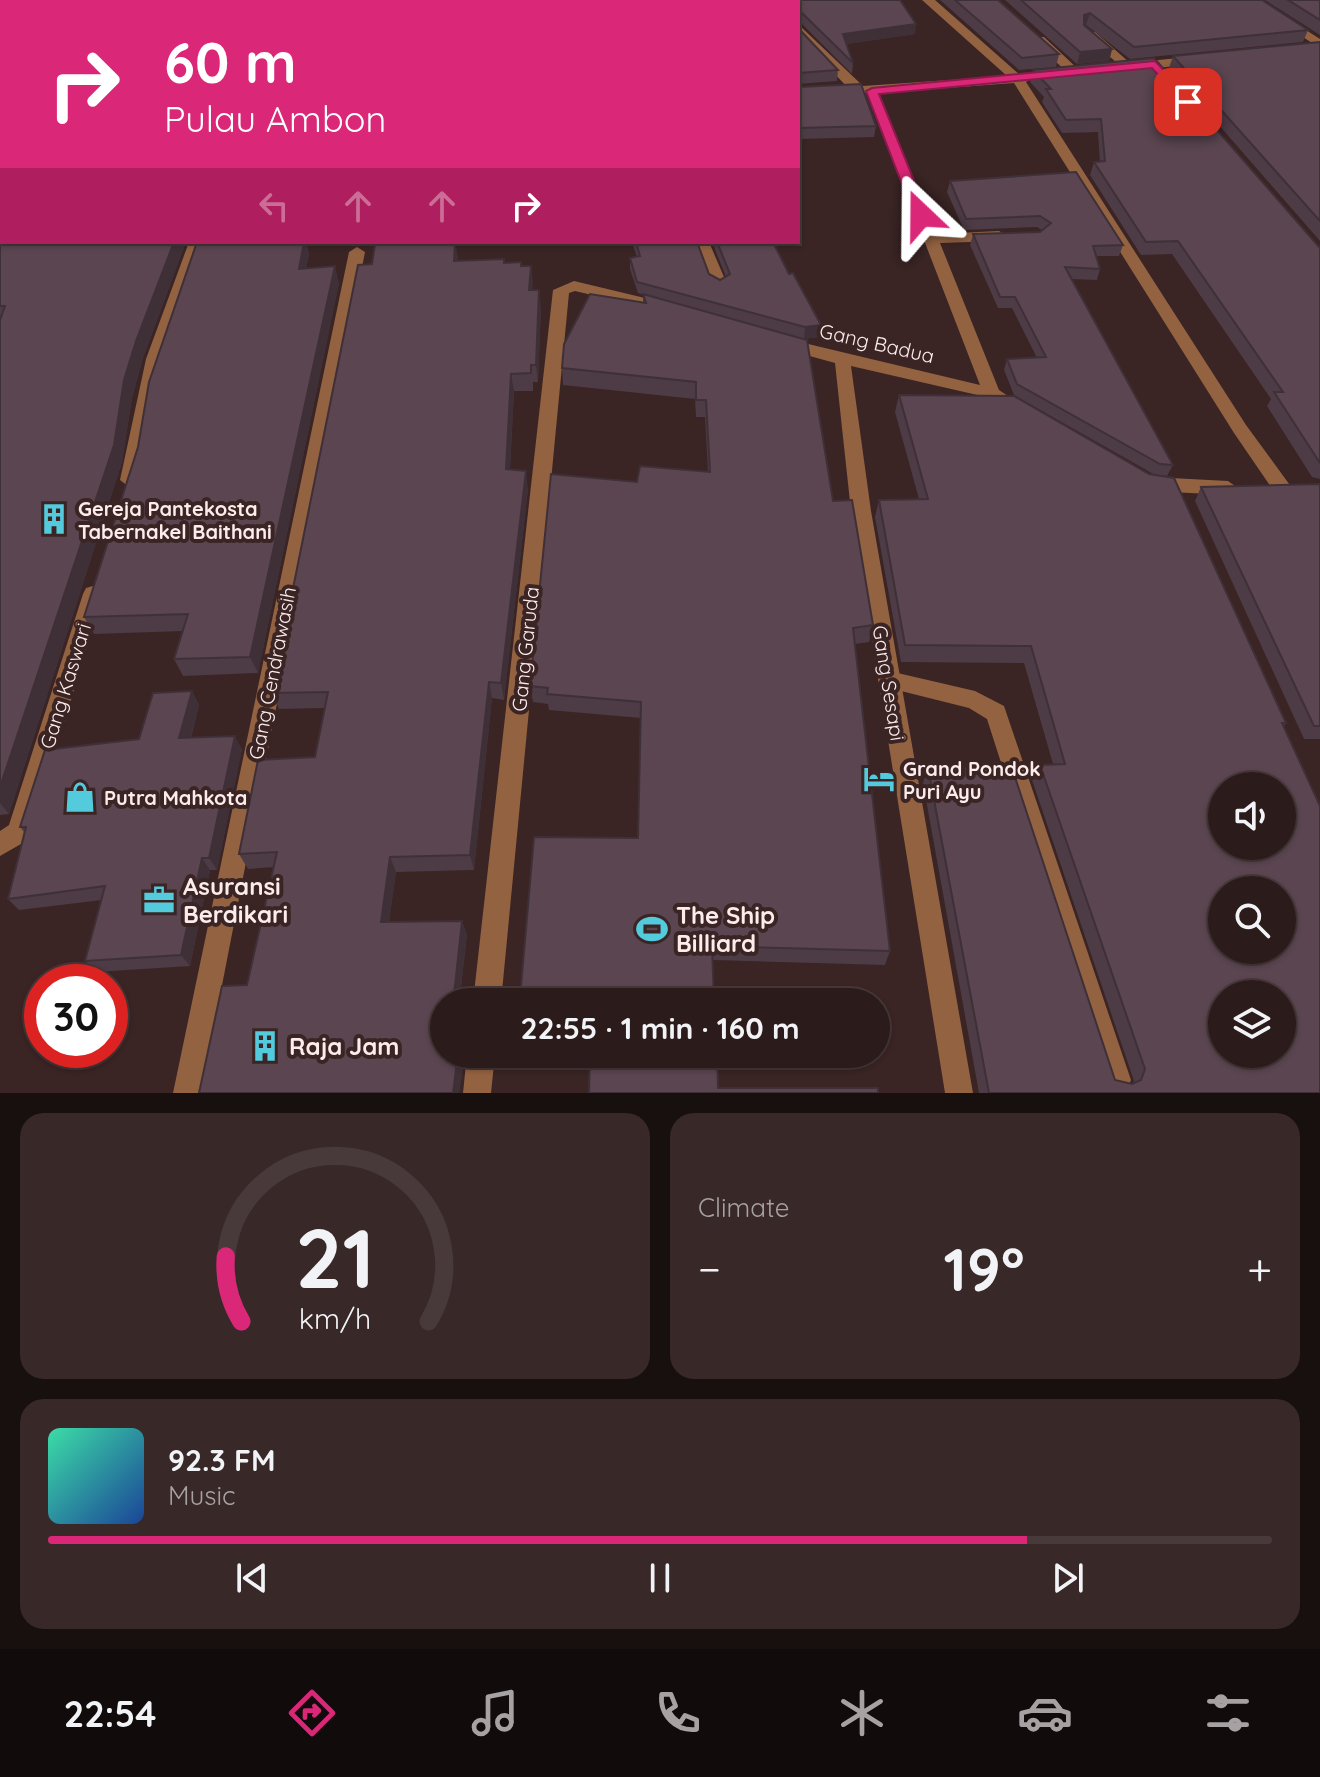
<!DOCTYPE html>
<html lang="en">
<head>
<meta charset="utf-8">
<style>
  :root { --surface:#2c1b1b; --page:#382828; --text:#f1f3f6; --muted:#a6a1a3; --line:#48393a; --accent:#db2777 }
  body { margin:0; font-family:Quicksand,sans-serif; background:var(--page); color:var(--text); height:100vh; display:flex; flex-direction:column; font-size:30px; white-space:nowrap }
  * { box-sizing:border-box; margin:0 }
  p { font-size:26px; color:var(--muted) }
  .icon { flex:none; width:44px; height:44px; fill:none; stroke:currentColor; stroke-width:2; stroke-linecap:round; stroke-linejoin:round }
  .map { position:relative; height:1093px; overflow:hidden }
  .drawer { display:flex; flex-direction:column; gap:20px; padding:20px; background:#180f0f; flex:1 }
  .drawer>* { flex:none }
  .top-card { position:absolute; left:0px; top:0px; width:800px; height:244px; box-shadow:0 2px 6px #0004,0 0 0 2px var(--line); background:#db2777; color:#fff; overflow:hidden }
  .buttons { position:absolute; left:1208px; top:772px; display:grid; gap:16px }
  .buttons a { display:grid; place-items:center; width:88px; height:88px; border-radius:50%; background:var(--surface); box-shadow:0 2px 6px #0004,0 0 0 2px var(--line); font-size:40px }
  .speed { position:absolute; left:24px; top:964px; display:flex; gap:16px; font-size:40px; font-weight:700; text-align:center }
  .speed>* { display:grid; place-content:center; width:104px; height:104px; border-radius:50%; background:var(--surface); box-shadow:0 2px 6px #0004,0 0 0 2px var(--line); line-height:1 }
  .speed .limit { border:12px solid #d22; background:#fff; color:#111 }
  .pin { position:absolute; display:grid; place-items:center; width:68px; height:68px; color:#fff; margin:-34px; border-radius:16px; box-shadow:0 4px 12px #0006 }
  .me { position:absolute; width:88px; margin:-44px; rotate:337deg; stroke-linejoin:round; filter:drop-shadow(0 0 6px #0008) }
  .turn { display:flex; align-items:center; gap:28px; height:168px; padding:0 32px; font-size:36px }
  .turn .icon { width:104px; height:104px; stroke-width:2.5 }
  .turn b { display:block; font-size:56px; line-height:68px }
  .lanes { display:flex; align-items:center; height:76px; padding:0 32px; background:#0003; justify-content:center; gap:40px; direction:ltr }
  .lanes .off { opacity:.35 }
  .big { font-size:60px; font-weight:700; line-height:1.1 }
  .drawer .tile { flex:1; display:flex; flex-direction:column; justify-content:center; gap:12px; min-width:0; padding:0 28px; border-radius:24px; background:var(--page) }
  .drawer .dial { align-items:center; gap:0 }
  .dial svg { height:208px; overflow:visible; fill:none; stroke:var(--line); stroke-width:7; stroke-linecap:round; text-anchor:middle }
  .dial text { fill:var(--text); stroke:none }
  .song { display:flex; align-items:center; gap:24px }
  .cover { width:96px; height:96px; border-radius:12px; background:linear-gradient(135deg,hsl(160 70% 55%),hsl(220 70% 35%)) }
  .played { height:8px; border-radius:4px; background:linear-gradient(90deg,var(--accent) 80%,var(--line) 80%) }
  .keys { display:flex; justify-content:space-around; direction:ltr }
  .heat { display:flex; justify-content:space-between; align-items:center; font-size:44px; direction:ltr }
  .drawer .tiles { flex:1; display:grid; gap:20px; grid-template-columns:1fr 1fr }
  .tile:last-child { grid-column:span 2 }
  .trip { position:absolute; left:430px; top:988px; width:460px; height:80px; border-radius:40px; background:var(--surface); box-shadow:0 2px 6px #0004,0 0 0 2px var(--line); font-weight:700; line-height:80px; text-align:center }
  .tabs { display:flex; height:128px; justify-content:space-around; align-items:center; background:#120b0b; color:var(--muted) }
  .tabs .icon { width:56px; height:56px }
  .tabs .selected { color:var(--accent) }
  .tabs b { font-size:36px; color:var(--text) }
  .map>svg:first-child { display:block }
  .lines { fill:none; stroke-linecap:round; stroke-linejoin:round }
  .service { fill:#936241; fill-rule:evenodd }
  .minor { fill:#936241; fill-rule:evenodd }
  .secondary { fill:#cd8049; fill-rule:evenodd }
  .wall { fill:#4d3b45 }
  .shaded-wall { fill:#3f3038 }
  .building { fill:#5a4550; stroke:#3f3038; stroke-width:2; fill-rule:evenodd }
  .route { fill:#db2777; stroke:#8e194d; stroke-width:2 }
  .labels { text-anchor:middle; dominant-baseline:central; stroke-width:8; stroke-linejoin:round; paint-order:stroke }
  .street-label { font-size:20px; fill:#fcecec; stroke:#3a2424 }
  .poi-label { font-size:20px; font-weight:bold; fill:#fcecec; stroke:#3a2424; text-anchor:start }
  .near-poi-label { font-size:24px; font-weight:bold; fill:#fcecec; stroke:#3a2424; text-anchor:start }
</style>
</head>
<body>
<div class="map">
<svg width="1320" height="1093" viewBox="0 0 1320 1093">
  <rect width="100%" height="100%" fill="#3a2424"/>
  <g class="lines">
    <path class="service" d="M189 242H205L164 359 138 480 129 487 120 480 146 359Z
      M357 247 365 252 201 1093H173L349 252Z
      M93 586 100 588 103 594 31 832 28 840 0 856V831L9 825 83 594 86 588Z
      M889 671 975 691 1004 706 1131 1080 1127 1090 1120 1093 1107 1090 1103 1080 987 719 969 708 881 686 878 680 881 674Z"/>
    <path class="minor" d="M208 0H237L206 2Z
      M291 0H303V2H291Z
      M922 0H935L1020 75H1030L1032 78 1026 82 1246 425 1292 488 1282 495 1275 493 1234 433 1014 83 879 93 936 234 999 231 1007 236 999 241 940 243 999 390 1029 410 1020 416 986 397 851 366 871 511 973 1093H945L851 511 835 363 777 347 775 343 783 338 980 385 867 93 849 89 798 35V24L863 86 1007 76Z
      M1245 0H1259L1320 39V48Z
      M1087 32H1095L1130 63 1197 56 1203 60 1197 64 1127 71 1087 38Z
      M1036 37H1044L1079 70V76H1071L1036 43Z
      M693 242H709L727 284 725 287 719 289 711 284Z
      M574 281 674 305 676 308 668 313 575 291 569 293 501 1002H473L553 290Z
      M1152 477 1228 481 1238 488 1228 495 1152 491 1142 484Z
      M467 1054H495L491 1093H463Z"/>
    <path class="secondary" d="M12 0H24L11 2Z
      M0 4H2V10H0Z
      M2 34V46L0 47V35Z"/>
  </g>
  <path class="wall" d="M349 0H900L915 34 846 44 853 63 852 74 800 22H798V2H350Z
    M940 0H998L1059 54 1056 67 1019 70Z
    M1005 0H1262L1308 30 1303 42 1130 59 1086 25 1085 26 1112 49 1109 61 1077 64Z
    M1265 0H1320V35Z
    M798 28 838 70 837 81 798 84Z
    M1320 42V241L1169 68 1173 56Z
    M1033 70 1320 248V479L1312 477 1267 406 1271 399 1172 254 1141 255 1090 175 1094 162H1100L1098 132 1062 133 1042 102 1044 97 1030 82Z
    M798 86 876 126 874 137 798 139Z
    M0 166 2 242H186L143 358 132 398 122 462 9 814 0 815Z
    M950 181 1123 245 1119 256H1097L1100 269 1097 280 1071 279 1173 465 1167 476 1155 475 1014 395 1004 370 1007 359 1037 358 1012 308H998L970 245 973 234 1040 232 1042 230 1037 227 964 230 947 192Z
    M197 242H306L309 254 306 269 339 283 258 673 183 676 174 659 183 631 94 634 84 617 138 447Z
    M455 242 457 261 505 263 521 266H531L532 290 541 307 538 382H533V391H514L510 470 528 489 504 700 492 698 474 870 396 872 389 922 462 921 467 935 460 995 520 998 638 838 641 718 549 710 548 704 533 702 530 686 637 482 708 472 705 417H696L695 399 563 385 562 368 643 303V295L638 293 630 269V258L637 257 632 242H697L709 274 720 280 726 277 712 242H773L789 274 821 325 819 337 804 339 833 501 873 625 869 642 855 644 890 951 885 965 712 960 714 1002H444V1054H465L459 1093 247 985 274 867 248 869 239 854 315 757 325 708 279 709 272 693 372 264Z
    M899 395 1286 723 1284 726 1320 1093H979L923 783 928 768 1115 1080 1132 1084 1134 1081 1032 780 1040 765 1053 764 1024 663 901 662 875 517 879 500 919 499 895 412Z
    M1320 484V739H1304L1195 501 1201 487Z
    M192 691 199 705 191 738 242 749 217 870H210L190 966 96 972 85 961 102 900 19 910 8 899 24 832 20 827 139 739Z
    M495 1054H717L718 1088 589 1093 590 1065 497 1061Z"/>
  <path class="shaded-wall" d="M1090 13 1086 25 1081 27 1084 15Z
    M916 24 915 34 842 45 843 34Z
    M1112 49 1109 61 1077 64 1080 52Z
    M174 242H186L143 358 132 398 122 462 9 814 0 803V787L136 341Z
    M304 242H306L309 254 303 286 299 269Z
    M455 242 458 257 456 278 454 261Z
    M335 266 339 283 258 673 250 657Z
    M531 266 533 283 531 307 529 290Z
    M539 290 541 307 538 382 536 365Z
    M821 325 819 337 804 339 805 327Z
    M511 374 514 391 509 487 506 469Z
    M526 471 528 489 504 700 501 683Z
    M489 682 492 698 474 870 470 855Z
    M192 691 199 705 187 751 179 738Z
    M235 736 242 749 217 870 209 858Z
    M390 857 396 872 387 936 381 922Z
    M202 858 210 870 190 966 181 955Z
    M462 921 467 935 459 1002 454 995Z
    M458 1054H465L459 1093H453Z"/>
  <path class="building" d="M58 0H196V2H58Z
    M351 0H900L916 24 843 34 853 63 801 12H798V2H351Z
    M955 0H998L1059 54 1022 58Z
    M1021 0H1262L1308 30 1134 47 1090 13 1084 15V25L1112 49 1080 52Z
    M1288 0H1320V20Z
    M798 28 838 70 799 73 798 76Z
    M1320 42V221L1173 56Z
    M1154 58 1320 248V463L1274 392H1283L1178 241 1146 242 1094 162 1105 161 1101 119 1066 120 1046 89H1051L1033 70Z
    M861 84 876 126 798 128V86L799 87Z
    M0 166H2V242H174L136 341 124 380 114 445 0 787V320L5 306H0Z
    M1076 172 1123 245 1093 246 1100 269 1065 267 1173 465 1160 464 1017 384 1007 359 1046 357 1015 297H1000L973 234 1040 232 1051 223 1040 216 966 219 950 181Z
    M197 242H304L299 269 335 266 250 657 174 659 188 614 84 617 138 447 149 382Z
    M418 242H455L454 261 504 259V263L521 262V266H531L529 290H539L536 365H531V373L511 374 506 469 526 471 501 683 489 682 470 855 390 857 381 922 462 921 454 995 520 998 534 837 638 838 641 702 547 694 548 688 530 686 551 474 637 482 640 466 710 472 706 400H696V382L562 368 564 344 590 294 646 303 643 294 807 340 833 501 852 500 873 625 853 628 890 951 712 946 714 1002H444V1054H458L453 1093H199L222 986 247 985 277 852 239 854 258 760 315 757 328 692 272 693 358 265 372 264 375 244Z
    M636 242H697L709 274 720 280 730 274 717 242H773L789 274 793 273 821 325 805 327 637 282 630 258 640 256Z
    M899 395 1014 396 1149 474 1174 478 1286 723H1282L1320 806V1093H989L928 768 1011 765 1115 1080 1132 1084 1141 1080 1145 1069 1040 765 1065 764 1031 646 905 645 879 500 928 499ZM1222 786H1282V846H1222ZM1222 890H1282V950H1222ZM1222 994H1282V1054H1222Z
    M1320 484V726H1314L1201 487Z
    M192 691 179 738 235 736 209 858H202L181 955 85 961 105 886 8 899 26 827H20L45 750 139 739 153 693Z
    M590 1054H717L718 1088H878V1093H589Z"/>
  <path class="route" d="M1155 61 1193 100V105H1184L1152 68 879 94 928 215 921 219 914 215 866 91 872 88Z"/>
  <defs>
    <symbol id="building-bare" viewBox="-9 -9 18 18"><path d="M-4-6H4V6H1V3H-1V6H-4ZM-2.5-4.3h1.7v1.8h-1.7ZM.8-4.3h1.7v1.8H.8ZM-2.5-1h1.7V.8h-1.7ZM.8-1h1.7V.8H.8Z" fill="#54cadd" stroke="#3a2424" stroke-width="2.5" paint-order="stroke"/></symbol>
    <symbol id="hotel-bare" viewBox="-9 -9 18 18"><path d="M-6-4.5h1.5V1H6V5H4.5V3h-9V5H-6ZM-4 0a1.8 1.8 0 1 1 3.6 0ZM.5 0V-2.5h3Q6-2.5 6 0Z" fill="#54cadd" stroke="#3a2424" stroke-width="2.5" paint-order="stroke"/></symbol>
    <symbol id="shop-bare" viewBox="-9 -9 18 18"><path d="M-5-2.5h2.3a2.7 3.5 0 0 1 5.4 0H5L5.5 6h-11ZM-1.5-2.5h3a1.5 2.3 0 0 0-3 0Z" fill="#54cadd" stroke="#3a2424" stroke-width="2.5" paint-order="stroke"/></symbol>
    <symbol id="office-bare" viewBox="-9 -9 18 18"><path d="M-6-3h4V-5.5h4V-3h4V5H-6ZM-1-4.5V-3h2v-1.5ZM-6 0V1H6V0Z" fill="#54cadd" stroke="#3a2424" stroke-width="2.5" paint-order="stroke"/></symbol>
    <symbol id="stadium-bare" viewBox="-9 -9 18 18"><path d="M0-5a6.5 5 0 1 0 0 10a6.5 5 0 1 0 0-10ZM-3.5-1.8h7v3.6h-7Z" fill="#54cadd" stroke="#3a2424" stroke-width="2.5" paint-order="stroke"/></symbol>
  </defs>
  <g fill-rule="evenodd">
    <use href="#building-bare" x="32" y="497" width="44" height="44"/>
    <use href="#hotel-bare" x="857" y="757" width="44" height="44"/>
    <use href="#shop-bare" x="58" y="775" width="44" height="44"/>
    <use href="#office-bare" x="137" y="878" width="44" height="44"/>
    <use href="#stadium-bare" x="630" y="907" width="44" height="44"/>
    <use href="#building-bare" x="243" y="1024" width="44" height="44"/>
  </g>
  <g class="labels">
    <g class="street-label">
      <text transform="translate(877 343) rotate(13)">Gang Badua</text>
      <text transform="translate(525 649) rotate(-84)">Gang Garuda</text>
      <text transform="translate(272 673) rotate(-79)">Gang Cendrawasih</text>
      <text transform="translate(889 683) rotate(81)">Gang Sesapi</text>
      <text transform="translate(65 686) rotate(-73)">Gang Kaswari</text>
    </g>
    <g class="poi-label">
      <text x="78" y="508">Gereja Pantekosta<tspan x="78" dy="23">Tabernakel Baithani</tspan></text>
      <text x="903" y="768">Grand Pondok<tspan x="903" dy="23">Puri Ayu</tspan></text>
      <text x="104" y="797">Putra Mahkota</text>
    </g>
    <g class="near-poi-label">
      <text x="183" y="886">Asuransi<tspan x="183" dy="28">Berdikari</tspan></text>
      <text x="676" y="915">The Ship<tspan x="676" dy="28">Billiard</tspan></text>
      <text x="289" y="1046">Raja Jam</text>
    </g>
  </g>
</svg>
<div class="buttons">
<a><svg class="icon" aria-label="sound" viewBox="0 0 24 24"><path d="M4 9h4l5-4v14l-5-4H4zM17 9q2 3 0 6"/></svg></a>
<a><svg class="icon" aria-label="search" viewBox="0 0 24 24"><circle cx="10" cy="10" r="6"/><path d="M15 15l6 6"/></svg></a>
<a><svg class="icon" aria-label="layers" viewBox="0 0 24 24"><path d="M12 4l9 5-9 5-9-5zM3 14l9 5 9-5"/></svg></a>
</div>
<div class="speed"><div class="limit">30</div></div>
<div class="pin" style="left:1188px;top:102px;background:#d93025"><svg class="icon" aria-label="arrive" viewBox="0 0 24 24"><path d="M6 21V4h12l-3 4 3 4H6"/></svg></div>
<svg class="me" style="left:921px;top:215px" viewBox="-20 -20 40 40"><path d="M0-17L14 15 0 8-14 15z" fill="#db2777" stroke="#fff" stroke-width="4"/></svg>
<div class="trip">22:55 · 1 min · 160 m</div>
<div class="top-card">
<div class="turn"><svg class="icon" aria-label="right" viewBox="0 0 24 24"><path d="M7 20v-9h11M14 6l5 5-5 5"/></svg><div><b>60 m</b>Pulau Ambon</div></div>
<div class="lanes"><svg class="icon off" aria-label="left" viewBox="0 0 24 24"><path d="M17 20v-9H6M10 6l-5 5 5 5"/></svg><svg class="icon off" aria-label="ahead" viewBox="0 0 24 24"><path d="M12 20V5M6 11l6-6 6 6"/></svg><svg class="icon off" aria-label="ahead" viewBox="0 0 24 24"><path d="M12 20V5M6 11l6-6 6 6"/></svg><svg class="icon" aria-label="right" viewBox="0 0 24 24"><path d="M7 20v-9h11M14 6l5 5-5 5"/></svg></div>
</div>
</div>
<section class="drawer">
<div class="tiles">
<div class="tile dial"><svg viewBox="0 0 100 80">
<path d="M14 69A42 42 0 1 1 86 69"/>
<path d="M14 69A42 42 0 0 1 8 44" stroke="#db2777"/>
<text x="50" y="56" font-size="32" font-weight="700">21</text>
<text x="50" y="72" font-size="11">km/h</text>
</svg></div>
<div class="tile"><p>Climate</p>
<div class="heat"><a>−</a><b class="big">19°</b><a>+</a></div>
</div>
<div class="tile">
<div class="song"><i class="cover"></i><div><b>92.3 FM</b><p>Music</p></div></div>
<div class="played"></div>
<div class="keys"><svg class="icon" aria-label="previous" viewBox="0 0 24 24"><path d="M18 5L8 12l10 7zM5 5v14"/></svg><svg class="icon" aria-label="pause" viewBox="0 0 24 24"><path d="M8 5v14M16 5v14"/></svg><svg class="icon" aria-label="next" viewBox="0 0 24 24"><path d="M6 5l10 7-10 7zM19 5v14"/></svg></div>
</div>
</div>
</section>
<nav class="tabs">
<b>22:54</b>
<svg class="icon selected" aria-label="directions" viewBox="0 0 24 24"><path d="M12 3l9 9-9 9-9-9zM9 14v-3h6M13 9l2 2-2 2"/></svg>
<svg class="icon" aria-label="music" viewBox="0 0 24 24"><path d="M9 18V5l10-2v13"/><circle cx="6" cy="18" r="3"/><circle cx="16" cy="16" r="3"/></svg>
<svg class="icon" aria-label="phone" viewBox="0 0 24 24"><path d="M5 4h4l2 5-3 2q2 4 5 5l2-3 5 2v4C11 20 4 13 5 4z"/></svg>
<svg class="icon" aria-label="climate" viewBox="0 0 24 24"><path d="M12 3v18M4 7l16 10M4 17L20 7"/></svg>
<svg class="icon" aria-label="car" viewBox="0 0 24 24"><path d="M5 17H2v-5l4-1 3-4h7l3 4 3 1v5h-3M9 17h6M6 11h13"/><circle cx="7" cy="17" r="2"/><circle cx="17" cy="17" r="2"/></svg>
<svg class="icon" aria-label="filters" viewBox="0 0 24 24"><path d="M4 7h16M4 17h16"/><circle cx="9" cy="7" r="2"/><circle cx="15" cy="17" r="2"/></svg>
</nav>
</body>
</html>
